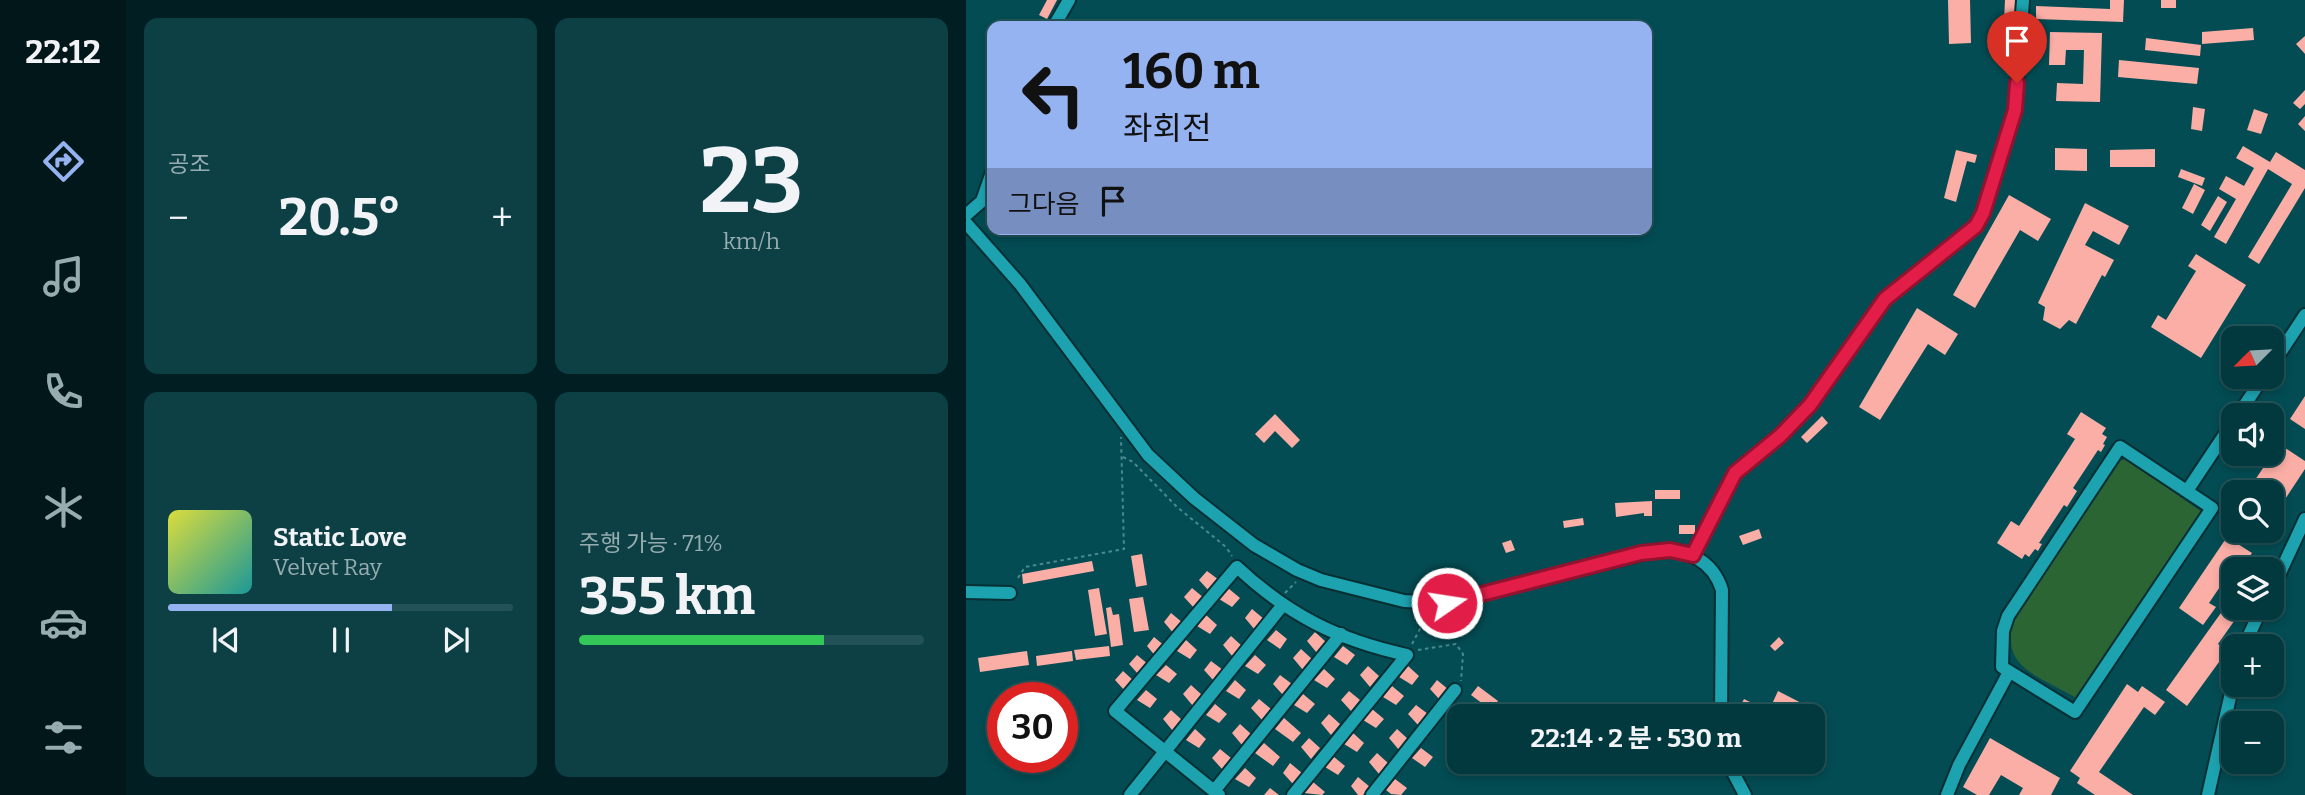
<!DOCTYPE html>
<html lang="ko">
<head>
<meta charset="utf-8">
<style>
  :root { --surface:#02393e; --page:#0c4045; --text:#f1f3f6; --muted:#96acb0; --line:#235358; --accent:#95b2f1 }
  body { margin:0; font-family:Bitter,"Noto Sans KR",serif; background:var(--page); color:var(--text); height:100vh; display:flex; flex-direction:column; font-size:26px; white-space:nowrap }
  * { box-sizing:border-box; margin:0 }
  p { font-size:23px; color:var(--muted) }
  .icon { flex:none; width:38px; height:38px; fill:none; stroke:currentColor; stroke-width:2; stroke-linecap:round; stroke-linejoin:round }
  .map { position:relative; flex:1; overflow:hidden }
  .side { display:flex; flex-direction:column; gap:18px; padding:18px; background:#011f22; width:840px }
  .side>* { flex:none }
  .top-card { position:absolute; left:21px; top:21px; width:665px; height:214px; border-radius:14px; box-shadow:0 4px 10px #0003,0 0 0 2px var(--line); background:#95b2f1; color:#111; overflow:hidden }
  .needle { width:46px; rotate:246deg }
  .buttons { position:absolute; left:1255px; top:326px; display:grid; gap:14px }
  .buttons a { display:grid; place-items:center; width:63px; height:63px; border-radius:14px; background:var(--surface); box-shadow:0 4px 10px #0003,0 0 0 2px var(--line); font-size:35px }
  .speed { position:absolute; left:21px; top:682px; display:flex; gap:14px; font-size:35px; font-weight:700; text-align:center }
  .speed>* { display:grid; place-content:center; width:91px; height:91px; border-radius:50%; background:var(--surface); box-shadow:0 4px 10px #0003,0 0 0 2px var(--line); line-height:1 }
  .speed .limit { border:10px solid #d22; background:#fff; color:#111 }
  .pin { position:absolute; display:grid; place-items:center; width:60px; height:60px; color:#fff; margin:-72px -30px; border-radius:50% 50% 50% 0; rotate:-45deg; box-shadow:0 0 7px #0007 }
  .pin .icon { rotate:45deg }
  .me { position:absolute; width:77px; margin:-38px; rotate:77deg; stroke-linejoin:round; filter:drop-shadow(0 0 5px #0008) }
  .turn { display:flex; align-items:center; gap:24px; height:147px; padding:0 21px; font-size:32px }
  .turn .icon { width:91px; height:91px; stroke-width:2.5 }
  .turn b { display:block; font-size:49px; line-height:60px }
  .then { display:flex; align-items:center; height:66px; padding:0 21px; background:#0003; gap:14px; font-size:26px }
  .big { font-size:52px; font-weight:700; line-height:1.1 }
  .side .card { flex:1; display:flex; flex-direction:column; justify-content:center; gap:10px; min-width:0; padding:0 24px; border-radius:14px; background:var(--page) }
  .side .dial { align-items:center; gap:0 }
  .dial b { font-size:91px; line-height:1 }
  .song { display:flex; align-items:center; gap:21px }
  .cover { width:84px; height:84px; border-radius:10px; background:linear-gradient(135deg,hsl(60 70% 55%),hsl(180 70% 35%)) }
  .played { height:7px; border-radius:4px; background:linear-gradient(90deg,var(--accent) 65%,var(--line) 65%) }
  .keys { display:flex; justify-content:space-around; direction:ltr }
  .heat { display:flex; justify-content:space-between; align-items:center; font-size:38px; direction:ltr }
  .charge { height:10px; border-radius:5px; background:linear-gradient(90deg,#34c759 71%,var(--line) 0) }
  .side .tiles { flex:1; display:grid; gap:18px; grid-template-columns:repeat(2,1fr) }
  .trip { position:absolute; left:481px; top:704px; width:378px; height:70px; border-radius:14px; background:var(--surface); box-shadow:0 4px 10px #0003,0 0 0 2px var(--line); font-weight:700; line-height:70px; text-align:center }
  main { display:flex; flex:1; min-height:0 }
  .menu { display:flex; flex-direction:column; width:126px; justify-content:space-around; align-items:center; background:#011719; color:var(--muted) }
  .menu .icon { width:49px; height:49px }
  .menu .on { color:var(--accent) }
  .menu b { font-size:32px; color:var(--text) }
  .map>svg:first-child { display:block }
  .green { fill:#2b6533 }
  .building { fill:#fbaea6 }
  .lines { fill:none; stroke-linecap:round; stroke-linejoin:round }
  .minor-casing { stroke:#082f33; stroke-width:16 }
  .path { stroke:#498a91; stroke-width:2; stroke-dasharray:3.5 3.5; stroke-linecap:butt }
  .minor { stroke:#1da2b0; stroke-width:12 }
  .route-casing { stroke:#92132f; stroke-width:18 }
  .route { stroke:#e11d48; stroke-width:12 }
</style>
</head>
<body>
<main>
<nav class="menu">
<b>22:12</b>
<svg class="icon on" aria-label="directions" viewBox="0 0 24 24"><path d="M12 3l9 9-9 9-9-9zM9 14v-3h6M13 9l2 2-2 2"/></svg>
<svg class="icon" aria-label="music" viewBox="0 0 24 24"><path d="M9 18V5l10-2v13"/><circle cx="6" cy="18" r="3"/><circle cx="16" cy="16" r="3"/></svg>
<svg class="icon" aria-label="phone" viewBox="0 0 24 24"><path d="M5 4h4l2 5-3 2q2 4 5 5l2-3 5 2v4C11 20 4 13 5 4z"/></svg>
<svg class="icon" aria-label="climate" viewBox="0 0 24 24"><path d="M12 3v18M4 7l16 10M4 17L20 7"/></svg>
<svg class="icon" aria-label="car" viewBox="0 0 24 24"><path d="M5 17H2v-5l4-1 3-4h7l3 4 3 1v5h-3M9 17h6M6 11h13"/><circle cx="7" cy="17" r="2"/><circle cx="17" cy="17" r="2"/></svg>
<svg class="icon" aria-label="filters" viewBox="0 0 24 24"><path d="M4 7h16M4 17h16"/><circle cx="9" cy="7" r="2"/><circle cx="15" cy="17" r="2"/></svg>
</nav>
<section class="side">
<div class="tiles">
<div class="card"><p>공조</p>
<div class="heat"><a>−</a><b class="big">20.5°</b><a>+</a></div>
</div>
<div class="card dial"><b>23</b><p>km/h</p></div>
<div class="card">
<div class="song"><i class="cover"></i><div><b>Static Love</b><p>Velvet Ray</p></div></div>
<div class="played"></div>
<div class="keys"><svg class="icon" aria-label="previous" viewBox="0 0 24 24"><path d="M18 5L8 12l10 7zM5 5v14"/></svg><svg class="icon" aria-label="pause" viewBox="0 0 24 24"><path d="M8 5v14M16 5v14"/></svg><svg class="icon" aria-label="next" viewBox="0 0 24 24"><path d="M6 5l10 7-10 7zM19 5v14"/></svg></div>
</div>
<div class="card"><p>주행 가능 · 71%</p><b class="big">355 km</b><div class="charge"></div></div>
</div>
</section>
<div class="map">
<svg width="1339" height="795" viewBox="0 0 1339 795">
  <rect width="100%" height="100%" fill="#034c53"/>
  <path class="green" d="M1154 460H1161L1236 512 1110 698C1070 674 1029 667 1051 612Z"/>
  <path class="building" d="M81 0H91L81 19 73 15Z
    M982 0H1004L1005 43 983 44Z
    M1039 0H1050L1049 22 1038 21Z
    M1144 0H1158L1157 22 1070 19V6L1144 9Z
    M1195 0H1210V8H1195Z
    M1287 28 1288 40 1236 44V32Z
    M1084 32 1136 33 1134 102 1090 101 1091 83 1117 84 1118 50H1100L1099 65H1083Z
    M1339 36V54L1330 44Z
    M1180 38 1235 45 1234 56 1179 50Z
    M1153 60 1233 68 1231 84 1152 77Z
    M1339 90V104L1334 109 1327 103Z
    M1227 107 1239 109 1236 131 1225 129Z
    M1288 109 1302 114 1295 134 1281 130Z
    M1339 116V131L1332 124Z
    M1277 146 1304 162 1310 152 1339 170V188L1293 264 1282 257 1326 184 1302 169 1260 244 1248 237 1270 199 1253 189 1260 176 1278 186 1288 168 1270 158Z
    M1089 148 1121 149V171L1089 170Z
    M1189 149V167H1144V150Z
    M990 150 1011 155 1009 163 1001 161 990 202 978 198Z
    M1215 169 1239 178 1236 186 1212 177Z
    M1228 184 1239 190 1227 214 1216 208Z
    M1043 195 1085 219 1072 241 1054 230 1009 308 987 295Z
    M1252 196 1261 202 1244 231 1235 225Z
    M1119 203 1163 226 1153 245 1127 231 1119 245 1148 260 1139 277 1136 275 1110 324 1103 320 1094 329 1077 320 1079 307 1072 303Z
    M1230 254 1280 285 1235 358 1185 327 1192 315 1200 320 1230 271 1222 266Z
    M951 308 992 334 979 355 962 344 914 420 893 407Z
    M1339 396V429L1324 419Z
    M1115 412 1140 428 1136 434 1141 437 1137 444 1139 445 1135 452 1132 450 1107 488 1111 491 1101 507 1098 505 1073 543 1076 544 1072 551 1069 549 1063 557 1059 554 1056 559 1031 543 1045 521 1053 526 1109 439 1101 434Z
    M309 414 334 440 326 448 309 431 298 443 289 434Z
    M856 416 862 423 841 443 835 437Z
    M1313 444 1339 461V469L1306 519V492H1281Z
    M689 490H714V499H689Z
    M686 501V516H678V513L650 517 649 503Z
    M617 518 618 525 598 528 597 521Z
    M713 525H729V534H713Z
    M793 529 796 538 777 545 773 536Z
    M1261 537 1286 553 1275 569H1266L1243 603 1250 607 1237 625 1213 608Z
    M545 540 549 550 540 553 536 543Z
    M176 554 181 585 170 587 165 556Z
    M126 561 128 571 57 584 56 574Z
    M1292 561 1302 569H1287Z
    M241 571 253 580 243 591 233 580Z
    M133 588 141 634 129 636 122 590Z
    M226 588 238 598 229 609 218 597Z
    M262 588 274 598 266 607 253 599Z
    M1267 596V607H1278L1252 644 1261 651 1221 706 1200 690Z
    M177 597 183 630 168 632 163 599Z
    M145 607 147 615 153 614 157 645 145 647 140 608Z
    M286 609 298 619 289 630 279 618Z
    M205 613 217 623 208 634 198 622Z
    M240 615 251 625 244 634 231 626Z
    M310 630 321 639 314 649 301 640Z
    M349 632 360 642 351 653 341 641Z
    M265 636 276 646 267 657 257 645Z
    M188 637 200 647 191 658 181 646Z
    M813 637 818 643 809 651 804 646Z
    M220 640 231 650 224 659 211 651Z
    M143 646 144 656 110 660 108 650Z
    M377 646 389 655 381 665 368 657Z
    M335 649 346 659 337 670 327 658Z
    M61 651 63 665 14 672 12 658Z
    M106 651 107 661 71 666 70 656Z
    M171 655 183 665 173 675 163 664Z
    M289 655 300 665 292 674 279 666Z
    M245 661 257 670 248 681 238 670Z
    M200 665 211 674 203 683 190 675Z
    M402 666 413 676 404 687 394 675Z
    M442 666 453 676 446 685 433 677Z
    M358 669 369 679 361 688 348 680Z
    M157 671 168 681 159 691 149 680Z
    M314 675 326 684 317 695 307 684Z
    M269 680 280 690 273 699 260 691Z
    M471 680 483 690 474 700 464 689Z
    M1161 684 1172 692 1176 686 1199 702 1189 715 1178 707 1133 772 1167 795H1129L1111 783 1114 778 1104 771Z
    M225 685 236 695 227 706 217 694Z
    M426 686 438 696 430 705 417 697Z
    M512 686 532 701 525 710 505 695Z
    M180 690 191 699 184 708 171 700Z
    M383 691 394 700 385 711 375 700Z
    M812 691 845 708 842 716H814L817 710 806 704Z
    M337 694 349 704 341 713 328 705Z
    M293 699 305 709 296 720 285 708Z
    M778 699 792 706 788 716H778L781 710 774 707Z
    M249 704 261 714 253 723 240 715Z
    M450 705 462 714 452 725 442 714Z
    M488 708 498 716H494V722L484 714Z
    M406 709 418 719 410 728 397 720Z
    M205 710 216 720 207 731 197 719Z
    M363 714 374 724 365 735 355 723Z
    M318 718 335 733 327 742 309 729Z
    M274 724 285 734 276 745 266 733Z
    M229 729 240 739 233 748 220 740Z
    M431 729 442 739 433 750 423 738Z
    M387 733 398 743 391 752 378 744Z
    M343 738 354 748 345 759 335 747Z
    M1024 738 1094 778 1085 795H1053L1057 788 1035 775 1023 795H1011L997 787Z
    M298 743 314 757 307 766 289 753Z
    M455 748 467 757 459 767 446 758Z
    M254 749 265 758 256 769 246 758Z
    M411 753 422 763 413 774 403 762Z
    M368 757 379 766 372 775 359 767Z
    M791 761H819L811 776 789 765Z
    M324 763 336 773 327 784 317 773Z
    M279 768 290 778 283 787 269 779Z
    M392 777 404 787 397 795H392L385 786Z
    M429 779 441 788 435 795 425 794 420 790Z
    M347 782 359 792 356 795 338 793Z
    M304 788 313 795H298Z"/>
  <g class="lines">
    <defs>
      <path id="minor" d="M88 26 103 0
        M0 215 16 201 26 172
        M0 223 54 284 182 455 228 498 288 545 331 570 355 580 438 601 481 603 692 550C722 549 747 561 756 590L755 716
        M1306 365 1339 315
        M1272 415 1298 376
        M1154 447 1246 508 1109 712 1036 667 1037 631 1042 616Z
        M1221 491 1267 422
        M727 555 769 473 814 436 844 405 919 299 1010 226 1017 213 1049 110 1057 0
        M1306 590 1339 519
        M0 592 44 593
        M1278 646 1296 607
        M761 761 779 795
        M248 791 375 634
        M164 795 316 606
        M253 795 149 711 271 567C322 615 372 640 441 655L327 795
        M406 795 489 690
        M981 795 993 765 1043 672
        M1242 795 1267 684"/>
    </defs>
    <use href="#minor" class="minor-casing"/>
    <path class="path" d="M157 457 167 462 211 507 260 547 266 556
      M52 578 59 567 158 549 155 437
      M319 593 330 582
      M446 644 455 627 456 614
      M452 650 490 644 497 654 495 681"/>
    <use href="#minor" class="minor"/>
  </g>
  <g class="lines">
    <defs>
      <path id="route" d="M481 603 675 553 704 550 727 555 769 473 814 436 844 405 919 299 1010 226 1017 213 1049 110 1051 83"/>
    </defs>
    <use href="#route" class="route-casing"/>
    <use href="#route" class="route"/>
  </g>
</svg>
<div class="buttons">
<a><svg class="needle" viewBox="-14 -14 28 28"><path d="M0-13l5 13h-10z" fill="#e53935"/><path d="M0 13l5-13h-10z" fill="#96acb0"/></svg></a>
<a><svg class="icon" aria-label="sound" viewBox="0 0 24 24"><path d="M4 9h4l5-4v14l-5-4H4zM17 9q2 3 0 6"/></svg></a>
<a><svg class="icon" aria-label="search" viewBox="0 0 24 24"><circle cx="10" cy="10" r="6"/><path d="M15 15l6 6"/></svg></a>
<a><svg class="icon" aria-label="layers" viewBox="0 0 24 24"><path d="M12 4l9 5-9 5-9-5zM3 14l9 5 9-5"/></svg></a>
<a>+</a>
<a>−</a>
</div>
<div class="speed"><div class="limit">30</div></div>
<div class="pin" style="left:1051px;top:83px;background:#d93025"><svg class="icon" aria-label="arrive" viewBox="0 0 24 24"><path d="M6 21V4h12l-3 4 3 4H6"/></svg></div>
<svg class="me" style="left:481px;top:603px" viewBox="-20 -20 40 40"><circle r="17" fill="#e11d48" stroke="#fff" stroke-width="3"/><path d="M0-11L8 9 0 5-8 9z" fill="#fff"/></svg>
<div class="trip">22:14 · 2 분 · 530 m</div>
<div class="top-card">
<div class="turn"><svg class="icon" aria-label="left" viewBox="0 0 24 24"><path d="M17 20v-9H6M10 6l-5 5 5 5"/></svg><div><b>160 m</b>좌회전</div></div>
<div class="then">그다음<svg class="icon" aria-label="arrive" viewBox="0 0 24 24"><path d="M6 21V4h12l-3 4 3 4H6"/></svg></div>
</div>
</div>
</main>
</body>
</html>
